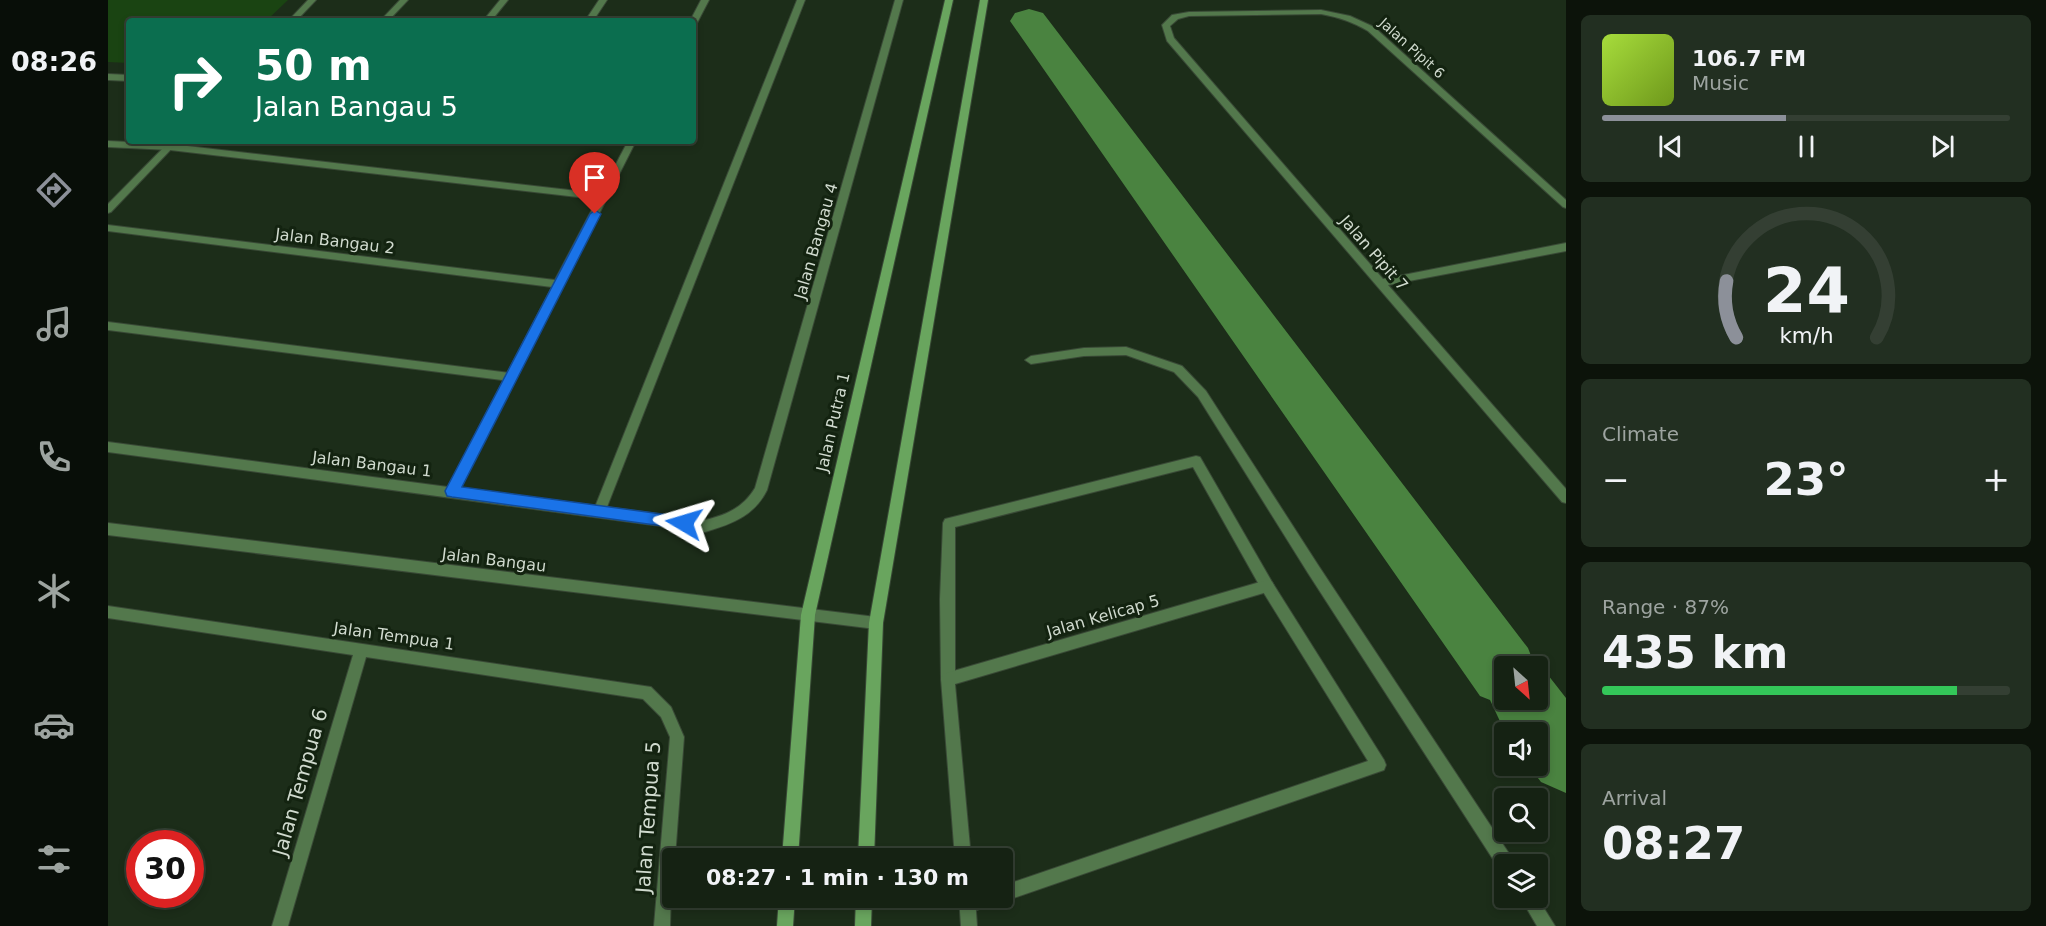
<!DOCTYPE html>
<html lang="en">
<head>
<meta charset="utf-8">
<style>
  :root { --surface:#152213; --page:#222f21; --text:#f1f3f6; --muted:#9da4a0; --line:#343f33; --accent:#8c9099 }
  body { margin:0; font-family:"DejaVu Sans",sans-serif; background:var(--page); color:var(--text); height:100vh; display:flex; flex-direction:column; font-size:22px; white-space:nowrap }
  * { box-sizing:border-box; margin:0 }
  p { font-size:20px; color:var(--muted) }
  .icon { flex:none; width:33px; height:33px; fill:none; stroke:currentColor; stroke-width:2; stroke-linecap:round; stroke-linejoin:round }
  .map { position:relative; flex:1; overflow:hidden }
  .details { display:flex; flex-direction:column; gap:15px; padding:15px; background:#0c130a; width:480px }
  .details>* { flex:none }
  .banner { position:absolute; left:18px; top:18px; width:570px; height:126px; border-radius:6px; box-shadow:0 3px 9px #0003,0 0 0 2px var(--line); background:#0b6e4f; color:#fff; overflow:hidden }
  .needle { width:39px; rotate:153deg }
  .tools { position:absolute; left:1386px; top:656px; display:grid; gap:12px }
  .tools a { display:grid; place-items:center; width:54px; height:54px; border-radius:6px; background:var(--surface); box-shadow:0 3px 9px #0003,0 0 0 2px var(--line); font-size:30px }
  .speed { position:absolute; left:18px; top:830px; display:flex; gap:12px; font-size:30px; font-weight:700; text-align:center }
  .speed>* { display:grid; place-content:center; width:78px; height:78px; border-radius:50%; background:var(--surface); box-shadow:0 3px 9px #0003,0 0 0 2px var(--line); line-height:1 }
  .speed .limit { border:9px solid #d22; background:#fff; color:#111 }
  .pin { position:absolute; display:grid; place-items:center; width:51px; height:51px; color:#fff; margin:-62px -26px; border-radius:50% 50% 50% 0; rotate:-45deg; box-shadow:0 0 6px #0007 }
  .pin .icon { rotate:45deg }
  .me { position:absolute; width:66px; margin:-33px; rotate:277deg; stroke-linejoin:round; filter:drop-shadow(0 0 4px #0008) }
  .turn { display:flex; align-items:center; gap:21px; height:126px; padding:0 30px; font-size:27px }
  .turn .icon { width:78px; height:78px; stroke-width:2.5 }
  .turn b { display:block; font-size:42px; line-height:51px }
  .big { font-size:45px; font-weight:700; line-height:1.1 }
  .details .card { flex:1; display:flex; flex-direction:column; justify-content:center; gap:9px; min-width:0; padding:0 21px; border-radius:9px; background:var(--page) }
  .details .dial { align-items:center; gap:0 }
  .dial svg { height:156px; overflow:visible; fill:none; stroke:var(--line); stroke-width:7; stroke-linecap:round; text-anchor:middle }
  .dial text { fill:var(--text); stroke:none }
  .song { display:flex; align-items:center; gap:18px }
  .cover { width:72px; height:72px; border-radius:9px; background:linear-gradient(135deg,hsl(80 70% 55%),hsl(80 70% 35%)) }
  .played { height:6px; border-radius:3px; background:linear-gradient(90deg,var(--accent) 45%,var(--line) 45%) }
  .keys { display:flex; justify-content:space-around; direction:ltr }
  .heat { display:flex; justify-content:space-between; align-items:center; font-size:33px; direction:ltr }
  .charge { height:9px; border-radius:4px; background:linear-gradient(90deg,#34c759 87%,var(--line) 0) }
  .trip { position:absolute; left:554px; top:848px; width:351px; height:60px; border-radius:6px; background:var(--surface); box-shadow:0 3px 9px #0003,0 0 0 2px var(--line); font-weight:700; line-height:60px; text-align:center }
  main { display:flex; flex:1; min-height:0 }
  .tabs { display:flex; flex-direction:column; width:108px; justify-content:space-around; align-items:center; background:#080e08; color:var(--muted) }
  .tabs .icon { width:42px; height:42px }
  .tabs .active { color:var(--accent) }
  .tabs b { font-size:27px; color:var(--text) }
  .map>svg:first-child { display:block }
  .green { fill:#1a4412 }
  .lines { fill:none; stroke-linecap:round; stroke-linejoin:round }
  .river { fill:#4a8340; fill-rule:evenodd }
  .lane-casing { stroke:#394936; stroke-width:2 }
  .street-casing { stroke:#394936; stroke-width:2 }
  .secondary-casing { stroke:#394936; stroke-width:2 }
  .lane { fill:#53784c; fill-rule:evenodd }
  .street { fill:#53784c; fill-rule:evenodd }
  .secondary { fill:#69a55e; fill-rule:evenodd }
  .route { fill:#1a73e8; stroke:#114b97; stroke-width:1.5 }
  .labels { text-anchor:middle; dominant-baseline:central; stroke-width:6; stroke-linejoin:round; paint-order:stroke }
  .far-street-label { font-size:14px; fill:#d0dace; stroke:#132310 }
  .street-label { font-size:16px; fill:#d0dace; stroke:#132310 }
  .near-street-label { font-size:20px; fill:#d0dace; stroke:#132310 }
</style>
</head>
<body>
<main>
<nav class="tabs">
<b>08:26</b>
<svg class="icon active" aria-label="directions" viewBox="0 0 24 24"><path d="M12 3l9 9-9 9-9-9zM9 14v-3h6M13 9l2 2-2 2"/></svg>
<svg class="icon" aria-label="music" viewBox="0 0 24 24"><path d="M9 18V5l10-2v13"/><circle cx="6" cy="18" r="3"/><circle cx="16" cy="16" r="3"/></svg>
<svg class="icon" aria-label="phone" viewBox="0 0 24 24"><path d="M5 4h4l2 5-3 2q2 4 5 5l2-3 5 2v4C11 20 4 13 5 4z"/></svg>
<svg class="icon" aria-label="climate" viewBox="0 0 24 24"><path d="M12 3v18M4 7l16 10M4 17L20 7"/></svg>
<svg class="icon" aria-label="car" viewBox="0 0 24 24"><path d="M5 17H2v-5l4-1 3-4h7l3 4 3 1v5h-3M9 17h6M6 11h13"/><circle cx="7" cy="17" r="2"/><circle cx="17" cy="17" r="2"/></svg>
<svg class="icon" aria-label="filters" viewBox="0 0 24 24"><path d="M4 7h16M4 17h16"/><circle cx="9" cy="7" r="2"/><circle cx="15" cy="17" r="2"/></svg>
</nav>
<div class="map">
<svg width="1458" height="926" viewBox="0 0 1458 926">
  <rect width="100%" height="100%" fill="#1c2d19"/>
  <path class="green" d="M0 0H180L158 21H21V63L0 62Z"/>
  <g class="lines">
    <path class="river" d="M921 9 935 13 1420 648 1427 666H1396V699H1430V670L1440 675 1458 698V793L1433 782 1420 765H1430V732H1397L1382 700 1372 696 902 21 907 13Z"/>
    <defs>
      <path id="lane" d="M292 0H300L280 21H272Z
        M491 0H499L485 21H477Z
        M689 0H697L497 512 495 516 491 517 487 516 485 512Z
        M0 141 62 144 496 194 501 197 496 200 62 150 0 147Z
        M0 322 402 373 408 377 402 381 0 330Z
        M1088 456 1092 457 1164 582 1276 760 1278 765 1276 770 894 902 891 901 859 914 853 912 851 906 853 900 862 897H894V886L1260 761 1154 590 1085 467 847 527V679L845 684 840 686 835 684 833 679 832 599 835 523 837 519Z"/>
      <path id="street" d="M200 0H208L188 21H180Z
        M392 0H400L383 21H375Z
        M593 0H601L589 23 585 25V21H582Z
        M787 0H795L659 490C646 516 624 524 597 532L0 452V442L340 487 444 287 0 231V225L447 280 520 141H528L352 488 597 520C618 515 635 508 647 488Z
        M1213 10 1242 16 1266 27 1458 200V208L1455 207 1260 31C1245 22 1230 17 1213 14L1081 16 1070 19 1062 26 1066 38 1275 279 1458 243V251L1280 285 1458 489V503L1454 502 1059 41 1054 25 1064 15 1081 12Z
        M0 74 21 75V81L0 80Z
        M62 141H71L3 212 0 213V204Z
        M1018 347 1074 366 1098 391 1210 565 1404 858 1406 864H1396V871L1392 870 1200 573 1090 397 1066 372 1018 355 976 356 923 364 917 360 923 356 976 348Z
        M0 523 768 617 773 618 775 623 773 628 768 629 0 535Z
        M1159 580 1164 582 1166 586 1164 590 1159 592 847 684 863 858H847L833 679 835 674Z
        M0 606 543 687 563 707 576 737 567 858H564L562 926H546L562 737 553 717 535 699 258 657 180 926H164L245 655 0 618Z
        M851 897H867L869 926H853Z
        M1412 897H1429L1447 926H1429Z"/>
      <path id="secondary" d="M837 0H845L707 615 690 858H674L693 615Z
        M872 0H880L775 623 766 858H750L761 623Z
        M671 897H687L685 926H669Z
        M748 897H764L763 926H747Z"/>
    </defs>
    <use href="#lane" class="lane-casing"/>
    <use href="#street" class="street-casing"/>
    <use href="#secondary" class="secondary-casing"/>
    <use href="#lane" class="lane"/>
    <use href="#street" class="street"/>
    <use href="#secondary" class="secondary"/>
  </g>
  <path class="route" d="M487 210 493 214 354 487 576 517 581 518 583 523 581 527 576 529 344 497 339 496 337 491 482 214Z"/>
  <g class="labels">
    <g class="far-street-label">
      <text transform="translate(1304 48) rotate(42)">Jalan Pipit 6</text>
    </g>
    <g class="street-label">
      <text transform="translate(227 241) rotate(7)">Jalan Bangau 2</text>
      <text transform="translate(708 241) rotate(-74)">Jalan Bangau 4</text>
      <text transform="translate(1266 253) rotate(49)">Jalan Pipit 7</text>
      <text transform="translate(725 422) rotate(-77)">Jalan Putra 1</text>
      <text transform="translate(264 464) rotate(7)">Jalan Bangau 1</text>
      <text transform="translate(386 560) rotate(7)">Jalan Bangau</text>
      <text transform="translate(995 616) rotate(-16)">Jalan Kelicap 5</text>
      <text transform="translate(286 636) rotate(8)">Jalan Tempua 1</text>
    </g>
    <g class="near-street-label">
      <text transform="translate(192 782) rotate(-74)">Jalan Tempua 6</text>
      <text transform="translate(540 817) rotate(-86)">Jalan Tempua 5</text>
    </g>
  </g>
</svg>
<div class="tools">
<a><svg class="needle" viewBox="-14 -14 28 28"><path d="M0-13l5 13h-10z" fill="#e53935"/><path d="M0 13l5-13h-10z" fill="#9da4a0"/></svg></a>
<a><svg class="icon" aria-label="sound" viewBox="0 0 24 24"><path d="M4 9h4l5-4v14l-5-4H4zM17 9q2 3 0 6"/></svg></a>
<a><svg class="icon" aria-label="search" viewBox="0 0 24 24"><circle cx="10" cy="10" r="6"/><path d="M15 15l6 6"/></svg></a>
<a><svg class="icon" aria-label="layers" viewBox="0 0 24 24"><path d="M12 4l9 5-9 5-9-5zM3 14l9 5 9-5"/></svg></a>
</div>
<div class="speed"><div class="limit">30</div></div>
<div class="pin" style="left:487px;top:214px;background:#d93025"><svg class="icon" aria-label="arrive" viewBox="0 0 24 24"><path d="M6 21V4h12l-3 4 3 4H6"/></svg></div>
<svg class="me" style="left:576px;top:523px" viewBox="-20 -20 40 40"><path d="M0-17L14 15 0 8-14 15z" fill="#1a73e8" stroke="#fff" stroke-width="4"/></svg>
<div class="trip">08:27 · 1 min · 130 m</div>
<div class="banner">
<div class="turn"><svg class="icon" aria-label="right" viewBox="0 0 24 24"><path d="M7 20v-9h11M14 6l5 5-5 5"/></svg><div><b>50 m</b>Jalan Bangau 5</div></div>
</div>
</div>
<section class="details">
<div class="card">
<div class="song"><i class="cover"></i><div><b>106.7 FM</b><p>Music</p></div></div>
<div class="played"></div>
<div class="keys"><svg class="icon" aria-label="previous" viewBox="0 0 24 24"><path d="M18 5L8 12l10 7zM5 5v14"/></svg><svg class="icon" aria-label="pause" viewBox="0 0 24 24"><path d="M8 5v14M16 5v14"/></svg><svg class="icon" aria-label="next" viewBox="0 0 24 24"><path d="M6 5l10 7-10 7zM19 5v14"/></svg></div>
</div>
<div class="card dial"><svg viewBox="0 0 100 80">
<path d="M14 69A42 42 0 1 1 86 69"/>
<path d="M14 69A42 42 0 0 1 9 40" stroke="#8c9099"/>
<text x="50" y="56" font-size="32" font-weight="700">24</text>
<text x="50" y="72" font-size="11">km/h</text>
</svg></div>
<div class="card"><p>Climate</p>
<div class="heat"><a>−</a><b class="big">23°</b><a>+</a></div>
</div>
<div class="card"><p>Range · 87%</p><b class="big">435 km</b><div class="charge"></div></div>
<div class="card"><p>Arrival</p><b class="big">08:27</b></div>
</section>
</main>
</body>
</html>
